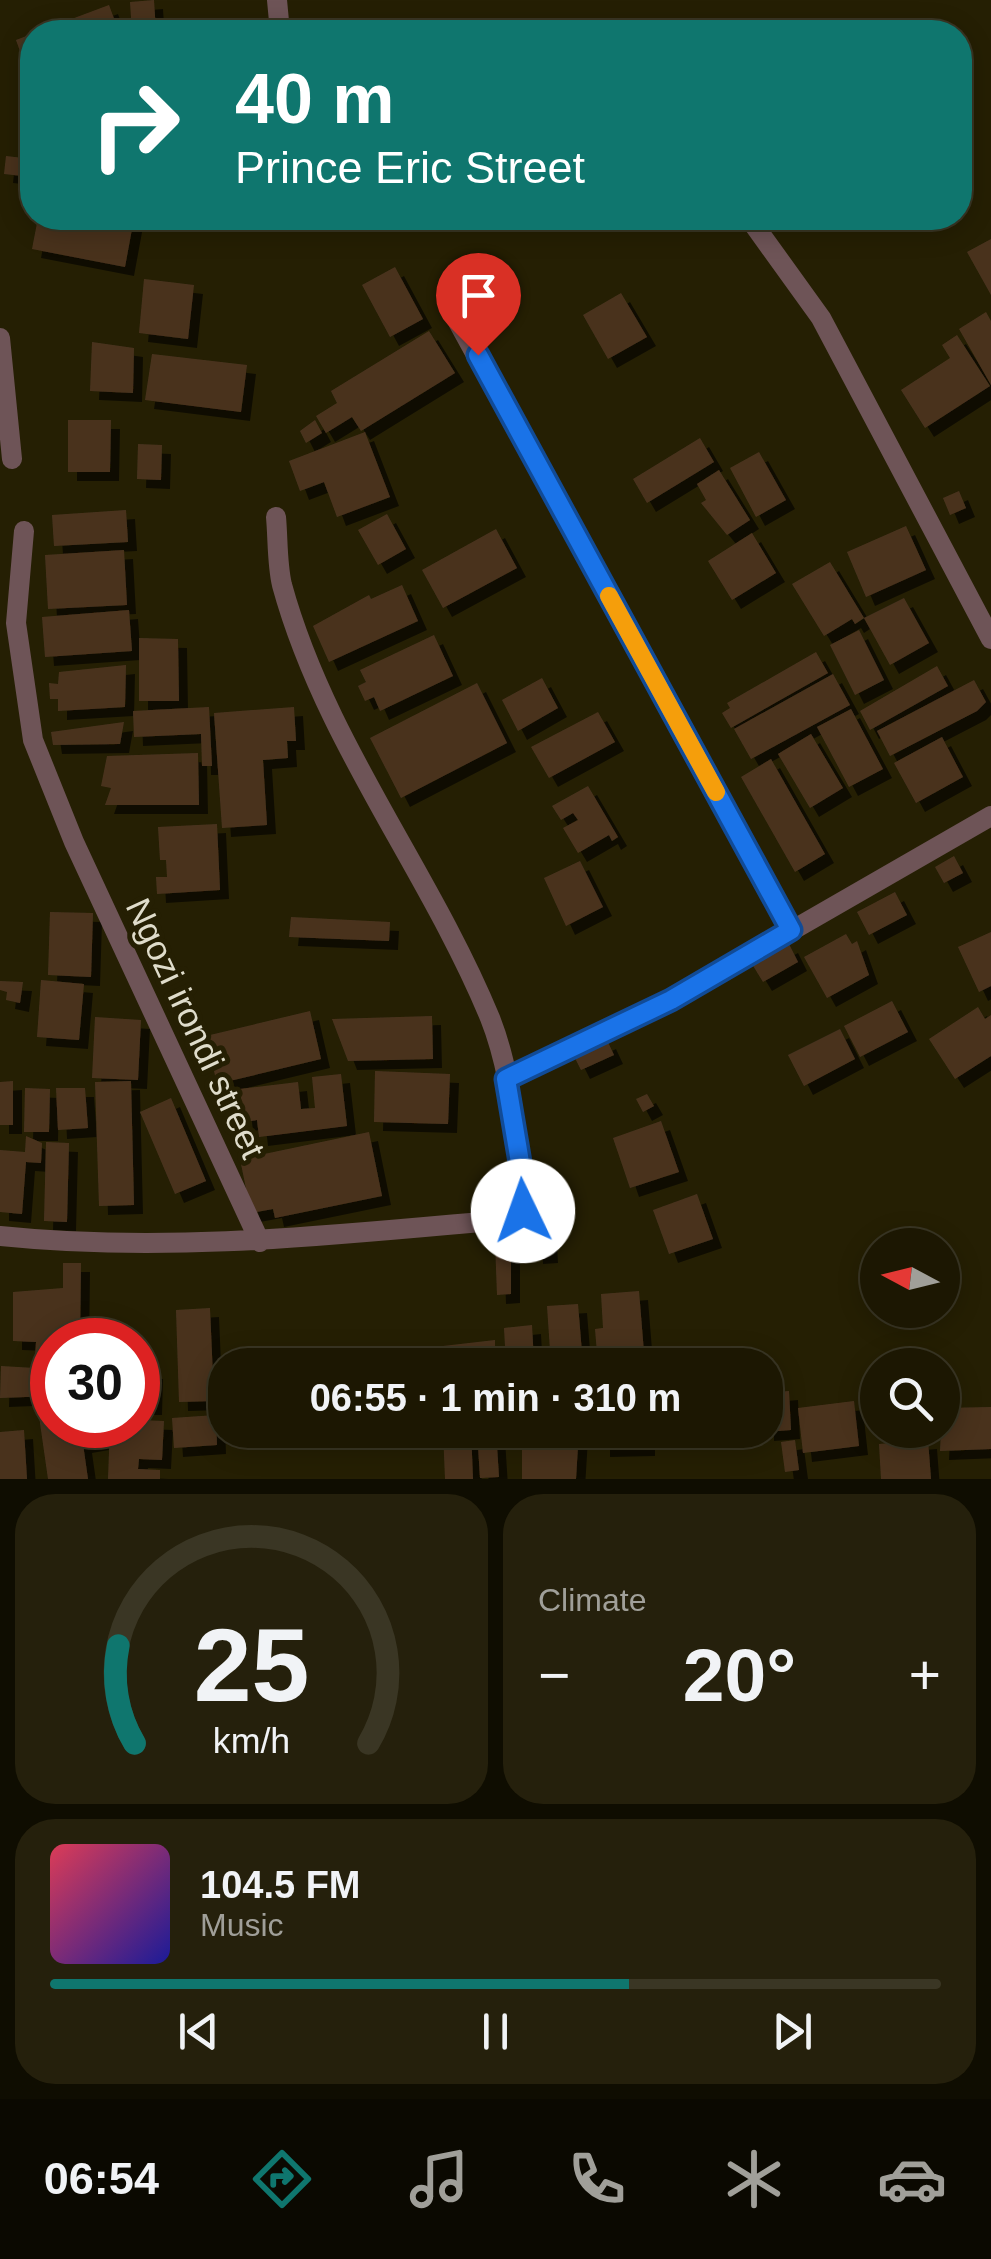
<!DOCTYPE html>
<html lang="en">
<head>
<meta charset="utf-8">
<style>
  :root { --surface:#1c1702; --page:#25200c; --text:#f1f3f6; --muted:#a09f99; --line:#3a3624; --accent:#0f766e }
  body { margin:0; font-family:Arial,sans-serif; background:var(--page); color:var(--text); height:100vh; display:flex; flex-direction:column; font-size:38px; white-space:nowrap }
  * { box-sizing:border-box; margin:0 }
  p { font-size:32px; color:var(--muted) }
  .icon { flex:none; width:55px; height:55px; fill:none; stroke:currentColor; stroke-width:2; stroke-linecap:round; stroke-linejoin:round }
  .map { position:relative; height:1479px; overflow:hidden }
  .details { display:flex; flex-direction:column; gap:15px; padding:15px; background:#0f0d01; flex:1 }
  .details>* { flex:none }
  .banner { position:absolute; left:20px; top:20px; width:952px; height:210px; border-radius:40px; box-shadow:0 5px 25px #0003,0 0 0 2px var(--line); background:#0f766e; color:#fff; overflow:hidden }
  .needle { width:65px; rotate:277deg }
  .tools { position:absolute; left:860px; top:1228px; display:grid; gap:20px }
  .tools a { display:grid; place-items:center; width:100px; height:100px; border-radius:50%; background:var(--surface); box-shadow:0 5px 25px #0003,0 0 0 2px var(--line); font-size:50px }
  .speed { position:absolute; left:30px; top:1318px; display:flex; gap:20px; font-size:50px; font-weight:700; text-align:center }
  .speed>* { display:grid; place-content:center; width:130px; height:130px; border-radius:50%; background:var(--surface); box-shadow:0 5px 25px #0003,0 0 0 2px var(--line); line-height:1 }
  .speed .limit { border:15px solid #d22; background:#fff; color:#111 }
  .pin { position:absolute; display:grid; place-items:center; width:85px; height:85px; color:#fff; margin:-102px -42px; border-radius:50% 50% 50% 0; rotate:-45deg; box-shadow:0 0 10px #0007 }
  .pin .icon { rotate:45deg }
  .me { position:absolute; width:110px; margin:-55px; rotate:357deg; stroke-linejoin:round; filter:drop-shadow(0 0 8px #0008) }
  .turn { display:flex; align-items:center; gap:35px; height:210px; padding:0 50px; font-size:45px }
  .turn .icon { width:130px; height:130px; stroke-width:2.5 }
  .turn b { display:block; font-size:70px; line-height:85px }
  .big { font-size:75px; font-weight:700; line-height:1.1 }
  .details .widget { flex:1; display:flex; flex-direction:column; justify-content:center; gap:15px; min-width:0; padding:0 35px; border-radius:40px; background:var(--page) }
  .details .dial { align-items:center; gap:0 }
  .dial svg { height:260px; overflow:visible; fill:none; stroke:var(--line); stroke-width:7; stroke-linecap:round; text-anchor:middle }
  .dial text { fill:var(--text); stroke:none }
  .song { display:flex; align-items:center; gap:30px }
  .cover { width:120px; height:120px; border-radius:15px; background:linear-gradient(135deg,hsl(350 70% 55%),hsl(240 70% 35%)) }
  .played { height:10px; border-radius:5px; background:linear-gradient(90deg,var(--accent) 65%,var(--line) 65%) }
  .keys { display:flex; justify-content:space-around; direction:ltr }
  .heat { display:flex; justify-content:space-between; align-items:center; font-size:55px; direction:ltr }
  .details .tiles { flex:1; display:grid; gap:15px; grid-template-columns:1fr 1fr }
  .widget:last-child { grid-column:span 2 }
  .trip { position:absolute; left:208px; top:1348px; width:575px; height:100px; border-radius:40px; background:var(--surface); box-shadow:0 5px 25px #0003,0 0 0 2px var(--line); font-weight:700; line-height:100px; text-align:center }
  .tab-bar { display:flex; height:160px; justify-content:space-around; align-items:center; background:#0b0901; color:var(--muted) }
  .tab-bar .icon { width:70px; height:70px }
  .tab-bar .active { color:var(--accent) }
  .tab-bar b { font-size:45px; color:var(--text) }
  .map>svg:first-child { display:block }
  .building { fill:#49331f; filter:url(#shadow) }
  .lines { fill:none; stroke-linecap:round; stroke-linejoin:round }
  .minor { stroke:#6e5457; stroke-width:20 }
  .route-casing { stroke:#114b97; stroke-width:25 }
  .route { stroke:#1a73e8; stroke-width:18 }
  .slow { stroke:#f59e0b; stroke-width:18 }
  .labels { text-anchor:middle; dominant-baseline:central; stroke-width:10; stroke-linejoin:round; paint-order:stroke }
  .street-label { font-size:35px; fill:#dfdccb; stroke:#251f03 }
</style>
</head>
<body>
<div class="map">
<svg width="991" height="1479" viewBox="0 0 991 1479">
  <defs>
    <filter id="shadow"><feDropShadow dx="9" dy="9" stdDeviation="0" flood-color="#0009"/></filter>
  </defs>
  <rect width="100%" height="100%" fill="#251f03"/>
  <path class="building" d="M154 0 156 32H132L130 2Z
    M109 5 119 32H37Z
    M32 34V85L16 40Z
    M6 156 32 159V177L4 174Z
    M38 218H134L125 267 32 249Z
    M991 239V295L967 252Z
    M395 267 423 319 390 337 362 285Z
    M144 279 194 285 188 339 139 333Z
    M621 293 647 337 608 359 583 315Z
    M986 312 991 321V385L959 329Z
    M429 331 455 373 361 431 352 417 326 433 316 416 337 403 331 391Z
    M957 335 990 386 925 428 901 390 950 358 942 345Z
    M92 342 134 348 133 393 90 391Z
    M152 354 247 365 241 412 145 400Z
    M68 420H111L110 472H68Z
    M315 420 322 433 306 443 300 431Z
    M365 432 390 497 337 517 324 482 300 491 289 461Z
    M700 438 714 462 647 503 633 479Z
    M138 444 162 445 161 480 137 479Z
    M759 452 786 500 756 517 730 468Z
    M719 470 750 520 727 535 701 503 706 500 697 484Z
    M959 491 966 508 950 515 943 498Z
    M126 510 128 542 54 546 52 515Z
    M387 514 406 549 378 565 358 530Z
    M906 526 926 570 866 597 847 552Z
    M496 529 517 568 443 608 422 570Z
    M752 533 776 573 732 600 708 561Z
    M124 550 127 605 48 609 45 555Z
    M830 562 864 618 904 598 929 643 890 665 864 618 855 624 852 619 824 636 792 584Z
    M402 585 418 621 329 662 313 626 369 595 371 599Z
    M129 610 132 651 45 657 42 617Z
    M859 630 884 680 855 695 830 645Z
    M434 635 453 676 380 711 374 697 365 701 358 686 366 682 360 670Z
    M139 638 178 639 179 701H139Z
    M816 652 828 673 731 728 722 713 730 708 727 703Z
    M126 665 125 707 58 711V699H50L49 683 58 684 59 672Z
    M937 666 948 686 870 730 860 711Z
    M833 674 850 705 751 759 734 729Z
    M542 678 558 708 518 731 502 700Z
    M974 680 986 702 977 711 890 756 877 731Z
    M477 683 507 743 401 798 370 738Z
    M209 707 212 766H202L201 734 134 737 133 711Z
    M294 707 296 741H287L288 758 263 760 267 825 222 828 214 713Z
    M851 709 883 769 849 787 817 727Z
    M598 712 615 742 549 778 531 747Z
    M124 722 120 744 53 745 51 732Z
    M811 734 843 788 810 808 778 754Z
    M942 737 963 777 916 803 894 763Z
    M198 753 199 805H105L111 788 101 786 107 756Z
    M771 759 825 854 795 872 741 777Z
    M588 786 618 837 612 841 609 835 578 853 563 828 578 820 573 813 561 820 552 806Z
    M217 824 220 890 157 894 156 877H167L166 860H160L158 827Z
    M954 856 963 873 944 883 935 867Z
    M580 861 603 907 566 926 544 878Z
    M895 892 907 915 869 935 857 912Z
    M50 912 93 913 91 977 48 975Z
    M291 917 390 922 389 941 289 937Z
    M991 932V986L979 992 958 947Z
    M846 934 852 944 857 941 869 975 827 998 804 957Z
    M789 944 798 962 763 982 752 964Z
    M41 980 84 984 79 1040 37 1037Z
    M0 981 23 982 20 1003 6 1000 7 992 0 990Z
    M892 1001 908 1032 860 1057 844 1026Z
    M978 1007 985 1019 991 1015V1056L955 1079 929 1039Z
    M310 1011 321 1059 217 1084 206 1036Z
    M432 1016 433 1059 348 1061 332 1019Z
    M95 1017 141 1020 138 1080 92 1078Z
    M840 1029 855 1059 804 1086 788 1055Z
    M607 1040 614 1055 581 1070 574 1056Z
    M375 1071 450 1074 448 1124 374 1122Z
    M341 1074 347 1126 259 1137 257 1120 244 1122 240 1089 298 1082 301 1109 315 1108 312 1077Z
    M13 1081V1125H0V1082Z
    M131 1081 134 1205 99 1206 95 1082Z
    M25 1088 50 1089 49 1132H24Z
    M56 1088H85L88 1128 58 1130Z
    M647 1094 654 1106 643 1112 636 1099Z
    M171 1098 206 1181 175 1194 140 1112Z
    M661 1121 679 1172 630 1188 613 1138Z
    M369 1132 382 1196 275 1218 273 1209 251 1213 240 1159Z
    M26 1136 42 1143 41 1163 26 1162 22 1214 0 1212V1150L25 1152Z
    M46 1142 69 1143 67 1222 44 1221Z
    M697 1194 713 1239 669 1254 653 1210Z
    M548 1235 549 1254 534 1255 533 1236Z
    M511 1239V1294L497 1295 495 1241Z
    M63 1263H81L80 1340H52V1357H35L36 1342 13 1341V1292L63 1288Z
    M639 1291 645 1365H598L595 1329 603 1328 601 1294Z
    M578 1304 583 1365H551L547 1306Z
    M210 1308 214 1401 179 1402 176 1310Z
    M532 1325 534 1362 548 1361V1365H506L504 1328Z
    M495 1340V1365H443V1346Z
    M1 1366 52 1369V1396L0 1398Z
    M138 1370H154L153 1406H138Z
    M789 1391 791 1430 765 1432V1393Z
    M854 1401 859 1446 803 1453 798 1408Z
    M991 1407V1449L940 1451 942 1408Z
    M52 1414V1425H97L100 1441 83 1444 88 1479H48L39 1416Z
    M216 1415 217 1445 174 1448 172 1418Z
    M138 1420 164 1421 162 1460 139 1459 138 1469 160 1470V1479H108L110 1425H138Z
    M24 1430 27 1479H0V1432Z
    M443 1430H471L473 1479H445Z
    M477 1430H496L499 1477 480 1478Z
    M522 1430H579L576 1479H522Z
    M601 1430H646V1447L601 1448Z
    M795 1440 799 1470 785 1472 781 1442Z
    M928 1440 931 1479H881L879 1444Z"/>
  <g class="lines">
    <path class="minor" d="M277 0 280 32
      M749 218 821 318 991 639
      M458 322 791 930
      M0 338 12 459
      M24 531 16 623 33 740 74 842 260 1242
      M506 1079 671 1000 991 816
      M0 1236C172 1254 342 1234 514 1219L523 1211 526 1197C516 1139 512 1073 490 1018 429 870 325 742 282 585 277 564 278 539 276 517"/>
  </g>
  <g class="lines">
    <defs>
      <path id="route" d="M478 355 791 930 671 1000 506 1079 526 1198 523 1211"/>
    </defs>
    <use href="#route" class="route-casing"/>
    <use href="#route" class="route"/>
    <path class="slow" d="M609 596 716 792"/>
  </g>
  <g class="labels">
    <g class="street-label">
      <text transform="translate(196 1028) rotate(65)">Ngozi irondi street</text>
    </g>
  </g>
</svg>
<div class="tools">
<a><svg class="needle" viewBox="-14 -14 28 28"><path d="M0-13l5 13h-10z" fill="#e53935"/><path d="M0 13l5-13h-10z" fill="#a09f99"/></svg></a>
<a><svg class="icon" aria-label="search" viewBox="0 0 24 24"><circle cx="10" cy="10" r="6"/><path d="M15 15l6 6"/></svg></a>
</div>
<div class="speed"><div class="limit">30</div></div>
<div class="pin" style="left:478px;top:355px;background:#d93025"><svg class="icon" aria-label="arrive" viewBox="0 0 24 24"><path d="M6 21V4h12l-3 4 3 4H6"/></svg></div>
<svg class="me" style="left:523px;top:1211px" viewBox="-20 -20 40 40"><circle r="19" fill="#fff"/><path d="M0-13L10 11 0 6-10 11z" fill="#1a73e8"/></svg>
<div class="trip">06:55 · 1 min · 310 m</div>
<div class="banner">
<div class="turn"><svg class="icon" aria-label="right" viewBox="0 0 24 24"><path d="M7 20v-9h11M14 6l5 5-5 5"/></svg><div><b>40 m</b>Prince Eric Street</div></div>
</div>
</div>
<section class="details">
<div class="tiles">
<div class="widget dial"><svg viewBox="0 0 100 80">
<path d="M14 69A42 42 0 1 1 86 69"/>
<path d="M14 69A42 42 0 0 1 9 39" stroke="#0f766e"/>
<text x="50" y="56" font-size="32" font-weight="700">25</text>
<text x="50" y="72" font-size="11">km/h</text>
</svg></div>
<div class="widget"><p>Climate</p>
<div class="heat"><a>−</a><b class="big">20°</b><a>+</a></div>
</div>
<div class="widget">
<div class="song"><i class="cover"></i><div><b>104.5 FM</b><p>Music</p></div></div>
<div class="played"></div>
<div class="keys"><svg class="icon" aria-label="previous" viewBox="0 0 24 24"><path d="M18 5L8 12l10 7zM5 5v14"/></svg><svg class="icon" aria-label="pause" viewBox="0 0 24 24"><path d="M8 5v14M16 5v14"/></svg><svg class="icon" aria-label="next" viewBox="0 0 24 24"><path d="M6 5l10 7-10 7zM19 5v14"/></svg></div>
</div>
</div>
</section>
<nav class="tab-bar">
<b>06:54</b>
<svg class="icon active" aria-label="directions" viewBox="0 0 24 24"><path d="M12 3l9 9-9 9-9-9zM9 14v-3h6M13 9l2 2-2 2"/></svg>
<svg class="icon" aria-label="music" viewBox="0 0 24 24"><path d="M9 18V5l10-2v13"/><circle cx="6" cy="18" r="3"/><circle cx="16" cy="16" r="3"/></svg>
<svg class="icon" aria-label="phone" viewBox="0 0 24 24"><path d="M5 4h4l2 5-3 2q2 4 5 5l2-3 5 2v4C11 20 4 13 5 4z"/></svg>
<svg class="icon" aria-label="climate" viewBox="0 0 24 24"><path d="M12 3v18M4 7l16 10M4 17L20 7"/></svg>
<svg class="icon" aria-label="car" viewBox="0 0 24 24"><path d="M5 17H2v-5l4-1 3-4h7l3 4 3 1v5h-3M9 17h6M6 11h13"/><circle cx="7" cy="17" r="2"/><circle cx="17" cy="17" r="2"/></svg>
</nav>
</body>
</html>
